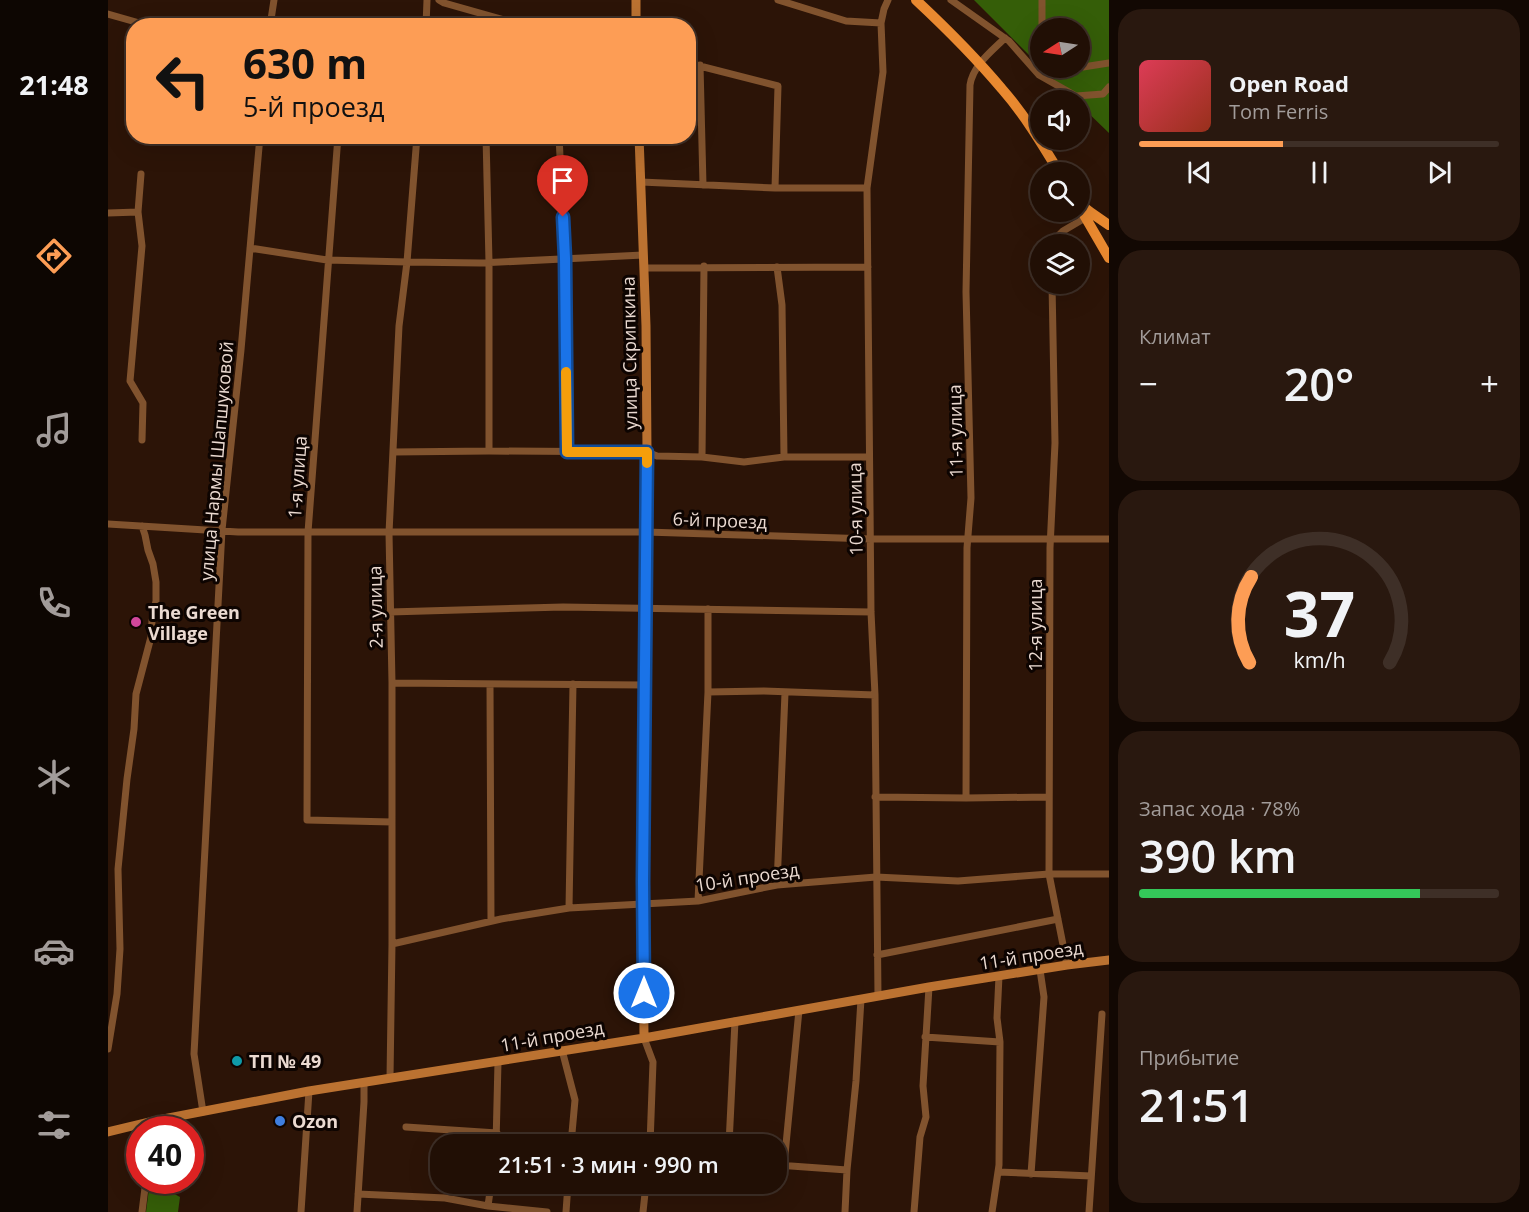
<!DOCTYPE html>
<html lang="ru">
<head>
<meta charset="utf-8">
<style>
  :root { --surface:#210f05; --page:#29180f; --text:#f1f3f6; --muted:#a29c9a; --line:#3e2f27; --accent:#fd9d55 }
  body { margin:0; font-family:"Open Sans",sans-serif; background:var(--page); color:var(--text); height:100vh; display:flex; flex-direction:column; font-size:22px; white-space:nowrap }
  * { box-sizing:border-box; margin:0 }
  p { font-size:20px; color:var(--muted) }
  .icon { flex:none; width:33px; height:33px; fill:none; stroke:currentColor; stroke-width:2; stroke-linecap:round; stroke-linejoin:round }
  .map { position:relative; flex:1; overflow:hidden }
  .details { display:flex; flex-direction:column; gap:9px; padding:9px; background:#120803; width:420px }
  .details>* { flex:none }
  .banner { position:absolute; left:18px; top:18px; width:570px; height:126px; border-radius:24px; box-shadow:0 6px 24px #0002,0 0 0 2px var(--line); background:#fd9d55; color:#111; overflow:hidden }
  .needle { width:39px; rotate:258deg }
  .buttons { position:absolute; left:922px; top:18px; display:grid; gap:12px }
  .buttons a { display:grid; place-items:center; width:60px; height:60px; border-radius:50%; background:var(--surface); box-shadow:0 6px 24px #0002,0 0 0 2px var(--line); font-size:30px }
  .speed { position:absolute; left:18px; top:1116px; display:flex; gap:12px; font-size:30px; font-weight:700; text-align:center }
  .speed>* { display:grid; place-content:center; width:78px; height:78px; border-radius:50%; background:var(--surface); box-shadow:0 6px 24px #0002,0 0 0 2px var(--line); line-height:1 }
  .speed .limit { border:9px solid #d22; background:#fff; color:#111 }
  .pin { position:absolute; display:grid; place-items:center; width:51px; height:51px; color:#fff; margin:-62px -26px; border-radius:50% 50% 50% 0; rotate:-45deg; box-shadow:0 0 6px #0007 }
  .pin .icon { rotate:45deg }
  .me { position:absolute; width:66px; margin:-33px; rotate:0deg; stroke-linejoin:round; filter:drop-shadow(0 0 4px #0008) }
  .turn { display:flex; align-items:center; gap:21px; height:126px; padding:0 18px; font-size:27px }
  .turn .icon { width:78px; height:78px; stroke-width:2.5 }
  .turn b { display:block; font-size:42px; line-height:51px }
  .big { font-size:45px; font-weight:600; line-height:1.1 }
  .details .widget { flex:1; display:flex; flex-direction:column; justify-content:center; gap:9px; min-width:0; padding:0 21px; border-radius:24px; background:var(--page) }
  .details .dial { align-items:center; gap:0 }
  .dial svg { height:156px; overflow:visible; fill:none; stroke:var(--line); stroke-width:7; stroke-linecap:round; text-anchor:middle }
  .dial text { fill:var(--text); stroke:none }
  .song { display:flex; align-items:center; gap:18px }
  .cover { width:72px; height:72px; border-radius:9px; background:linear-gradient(135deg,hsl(350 70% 55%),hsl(10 70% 35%)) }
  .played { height:6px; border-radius:3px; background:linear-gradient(90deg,var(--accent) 40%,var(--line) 40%) }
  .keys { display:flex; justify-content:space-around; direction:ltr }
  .heat { display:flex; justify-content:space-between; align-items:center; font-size:33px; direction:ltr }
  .charge { height:9px; border-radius:4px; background:linear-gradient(90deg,#34c759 78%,var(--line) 0) }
  .trip { position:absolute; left:322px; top:1134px; width:357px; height:60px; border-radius:24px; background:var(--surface); box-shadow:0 6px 24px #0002,0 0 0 2px var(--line); font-weight:600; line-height:60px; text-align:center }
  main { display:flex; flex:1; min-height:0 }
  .dock { display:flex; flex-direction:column; width:108px; justify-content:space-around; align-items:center; background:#0d0602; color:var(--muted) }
  .dock .icon { width:42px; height:42px }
  .dock .selected { color:var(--accent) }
  .dock b { font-size:27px; color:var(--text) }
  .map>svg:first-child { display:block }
  .forest { fill:#355e08 }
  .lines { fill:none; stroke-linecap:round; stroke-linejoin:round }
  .street { stroke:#81532e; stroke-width:7 }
  .secondary { stroke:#bb7231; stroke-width:9 }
  .primary { stroke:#e98930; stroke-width:10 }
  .route-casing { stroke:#114b97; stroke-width:15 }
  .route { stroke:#1a73e8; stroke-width:10 }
  .slow { stroke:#f59e0b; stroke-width:10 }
  .hotel-dot { fill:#d1479c; stroke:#0d0401; stroke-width:2 }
  .culture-dot { fill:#0f9aa8; stroke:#0d0401; stroke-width:2 }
  .shop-dot { fill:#3f7fe0; stroke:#0d0401; stroke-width:2 }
  .labels { text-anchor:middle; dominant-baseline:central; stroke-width:6; stroke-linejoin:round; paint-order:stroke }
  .street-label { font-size:18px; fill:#ebdad1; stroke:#0d0401 }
  .poi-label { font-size:18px; font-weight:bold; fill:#ebdad1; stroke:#0d0401; text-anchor:start }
</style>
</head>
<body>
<main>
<nav class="dock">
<b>21:48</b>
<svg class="icon selected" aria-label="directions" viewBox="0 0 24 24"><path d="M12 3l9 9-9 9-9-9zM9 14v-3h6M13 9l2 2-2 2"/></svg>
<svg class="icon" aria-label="music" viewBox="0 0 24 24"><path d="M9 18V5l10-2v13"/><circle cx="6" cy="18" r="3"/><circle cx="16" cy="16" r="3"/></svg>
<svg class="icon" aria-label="phone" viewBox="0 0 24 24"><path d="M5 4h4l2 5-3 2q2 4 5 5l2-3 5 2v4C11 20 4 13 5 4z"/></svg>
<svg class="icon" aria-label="climate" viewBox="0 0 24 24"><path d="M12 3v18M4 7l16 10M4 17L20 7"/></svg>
<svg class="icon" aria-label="car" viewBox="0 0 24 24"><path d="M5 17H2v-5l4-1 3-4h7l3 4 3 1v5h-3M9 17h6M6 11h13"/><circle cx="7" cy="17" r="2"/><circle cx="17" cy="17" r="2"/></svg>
<svg class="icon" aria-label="filters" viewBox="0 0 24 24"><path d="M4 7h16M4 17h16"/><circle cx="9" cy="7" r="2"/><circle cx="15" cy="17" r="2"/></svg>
</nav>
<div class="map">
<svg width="1001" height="1212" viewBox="0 0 1001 1212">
  <rect width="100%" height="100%" fill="#2c1407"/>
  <path class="forest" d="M866 0H1001V133L972 105V100H967L934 68H972V28H933V67Z
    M42 1181 72 1197 70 1212H38Z"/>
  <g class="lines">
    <path class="street" d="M331 0 336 3 418 26
      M670 0 738 21 773 23
      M843 0 901 41 931 75 968 96 995 94 1001 87
      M934 0V24L937 28
      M0 14 42 26
      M162 26 166 0
      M318 26 319 0
      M580 63 670 86 667 188
      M972 64 975 67 1001 63
      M592 65 595 185
      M230 136 200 532 199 820 284 822
      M378 136 381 262V451
      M451 136 457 258 459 451
      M33 174 30 212 34 246 22 381 35 403 34 440
      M533 182 667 188H759
      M0 213 30 212
      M944 244V242L955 231 977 218
      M142 248 219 260 299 262 372 263 535 255
      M669 267 674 305 676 457
      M536 268 760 267
      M944 284 947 443 942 548 941 874 959 965
      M286 452 381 451 539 452 549 456 594 457 636 462 676 457H761
      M594 457 596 266
      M0 524 130 532H538L763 539H1001
      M282 612 455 607 763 612
      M284 683 537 685
      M382 684 383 921
      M600 692 656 691 767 695
      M767 797 858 798 941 797
      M858 798 859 548 863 498 858 292 862 85C865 65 884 51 897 38
      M669 885 677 693
      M590 901 600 692V609
      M461 908 465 684
      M284 944 393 919 461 908 590 901 669 885 768 877 850 881 941 874H1001
      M769 955 950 919
      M770 996 767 695 763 612 759 188 775 72 773 23 776 9 780 0
      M817 1037 892 1042
      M536 1038 545 1062 542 1144
      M0 1049 9 994 12 949 10 869 19 779 26 729 28 694 43 637 44 621 48 601V582L45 564 40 550 37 535 34 526
      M454 1050 467 1100 463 1144
      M282 1078 284 944V683L281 533 291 326 299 262 309 136
      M95 1112 86 1054 114 530 133 350 152 136
      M298 1127 389 1133
      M388 1144 390 1062
      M621 1144 627 1021
      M669 1165 739 1170
      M676 1165 691 1010
      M890 1172 983 1176
      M923 1174 936 997 932 970
      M250 1194 337 1198 380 1206 439 1212
      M380 1206 383 1184
      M34 1212 38 1180
      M193 1212 201 1091
      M249 1212 256 1102V1083
      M458 1212 460 1184
      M535 1212 538 1184
      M737 1212 739 1170 748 1081 753 999
      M806 1212 812 1137 818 1117 815 1086 821 987
      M884 1212 891 1165 892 1042 889 1018 891 976
      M981 1212 994 1014"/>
    <path class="secondary" d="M528 26V0
      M531 136 538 326 539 452 535 904 536 1038
      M0 1132 45 1121 201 1091 536 1038 821 987 959 965 1001 960"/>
    <path class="primary" d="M808 0C838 28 868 58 894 89 916 114 934 144 951 172
      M972 204 982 212 1001 225
      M972 208 1001 258"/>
  </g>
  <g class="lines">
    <defs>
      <path id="route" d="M455 217 457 258 459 452H539L535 882 536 993"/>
    </defs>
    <use href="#route" class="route-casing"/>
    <use href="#route" class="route"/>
    <path class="slow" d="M458 372 459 452H539V463"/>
  </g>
  <circle class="hotel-dot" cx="28" cy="622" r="6"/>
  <circle class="culture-dot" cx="129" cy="1061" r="6"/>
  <circle class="shop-dot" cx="172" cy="1121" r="6"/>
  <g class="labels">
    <g class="street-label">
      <text transform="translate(521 353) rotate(-91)">улица Скрипкина</text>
      <text transform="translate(847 431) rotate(-91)">11-я улица</text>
      <text transform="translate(108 461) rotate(-85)">улица Нармы Шапшуковой</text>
      <text transform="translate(189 477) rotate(-86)">1-я улица</text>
      <text transform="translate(747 509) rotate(-91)">10-я улица</text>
      <text transform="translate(612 520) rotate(2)">6-й проезд</text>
      <text transform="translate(267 607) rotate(-91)">2-я улица</text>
      <text transform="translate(927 625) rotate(-90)">12-я улица</text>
      <text transform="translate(639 877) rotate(-9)">10-й проезд</text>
      <text transform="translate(923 955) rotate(-9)">11-й проезд</text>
      <text transform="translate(444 1036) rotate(-10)">11-й проезд</text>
    </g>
    <g class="poi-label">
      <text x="40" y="612">The Green<tspan x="40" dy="21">Village</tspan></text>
      <text x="141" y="1061">ТП № 49</text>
      <text x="184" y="1121">Ozon</text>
    </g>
  </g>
</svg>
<div class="buttons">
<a><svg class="needle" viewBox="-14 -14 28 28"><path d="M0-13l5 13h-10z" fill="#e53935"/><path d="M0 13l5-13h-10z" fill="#a29c9a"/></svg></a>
<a><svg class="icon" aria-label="sound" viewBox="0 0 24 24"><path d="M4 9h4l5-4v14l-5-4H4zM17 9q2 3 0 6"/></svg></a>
<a><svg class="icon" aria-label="search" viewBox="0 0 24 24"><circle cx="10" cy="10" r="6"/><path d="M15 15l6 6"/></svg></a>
<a><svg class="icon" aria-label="layers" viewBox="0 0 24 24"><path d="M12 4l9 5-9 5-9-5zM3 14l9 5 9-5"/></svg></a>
</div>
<div class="speed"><div class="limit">40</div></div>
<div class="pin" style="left:455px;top:217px;background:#d93025"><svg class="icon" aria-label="arrive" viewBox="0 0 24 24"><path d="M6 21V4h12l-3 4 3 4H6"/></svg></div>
<svg class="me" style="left:536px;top:993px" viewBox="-20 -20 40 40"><circle r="17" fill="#1a73e8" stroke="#fff" stroke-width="3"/><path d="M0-11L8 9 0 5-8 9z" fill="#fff"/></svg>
<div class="trip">21:51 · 3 мин · 990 m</div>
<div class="banner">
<div class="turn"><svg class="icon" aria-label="left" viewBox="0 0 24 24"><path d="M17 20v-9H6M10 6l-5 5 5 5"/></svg><div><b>630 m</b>5-й проезд</div></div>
</div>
</div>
<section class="details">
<div class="widget">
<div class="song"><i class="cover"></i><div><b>Open Road</b><p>Tom Ferris</p></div></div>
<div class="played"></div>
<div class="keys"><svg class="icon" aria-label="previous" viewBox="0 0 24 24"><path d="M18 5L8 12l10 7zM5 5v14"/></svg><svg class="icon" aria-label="pause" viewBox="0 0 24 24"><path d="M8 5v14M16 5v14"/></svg><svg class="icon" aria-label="next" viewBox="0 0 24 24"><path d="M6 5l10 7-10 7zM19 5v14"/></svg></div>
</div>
<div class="widget"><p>Климат</p>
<div class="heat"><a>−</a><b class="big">20°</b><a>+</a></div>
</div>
<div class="widget dial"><svg viewBox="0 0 100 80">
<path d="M14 69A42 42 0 1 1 86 69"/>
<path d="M14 69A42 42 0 0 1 15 25" stroke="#fd9d55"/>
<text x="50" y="56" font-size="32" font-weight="700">37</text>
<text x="50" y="72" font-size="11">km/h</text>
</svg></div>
<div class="widget"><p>Запас хода · 78%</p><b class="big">390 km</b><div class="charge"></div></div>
<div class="widget"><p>Прибытие</p><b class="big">21:51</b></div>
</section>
</main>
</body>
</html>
